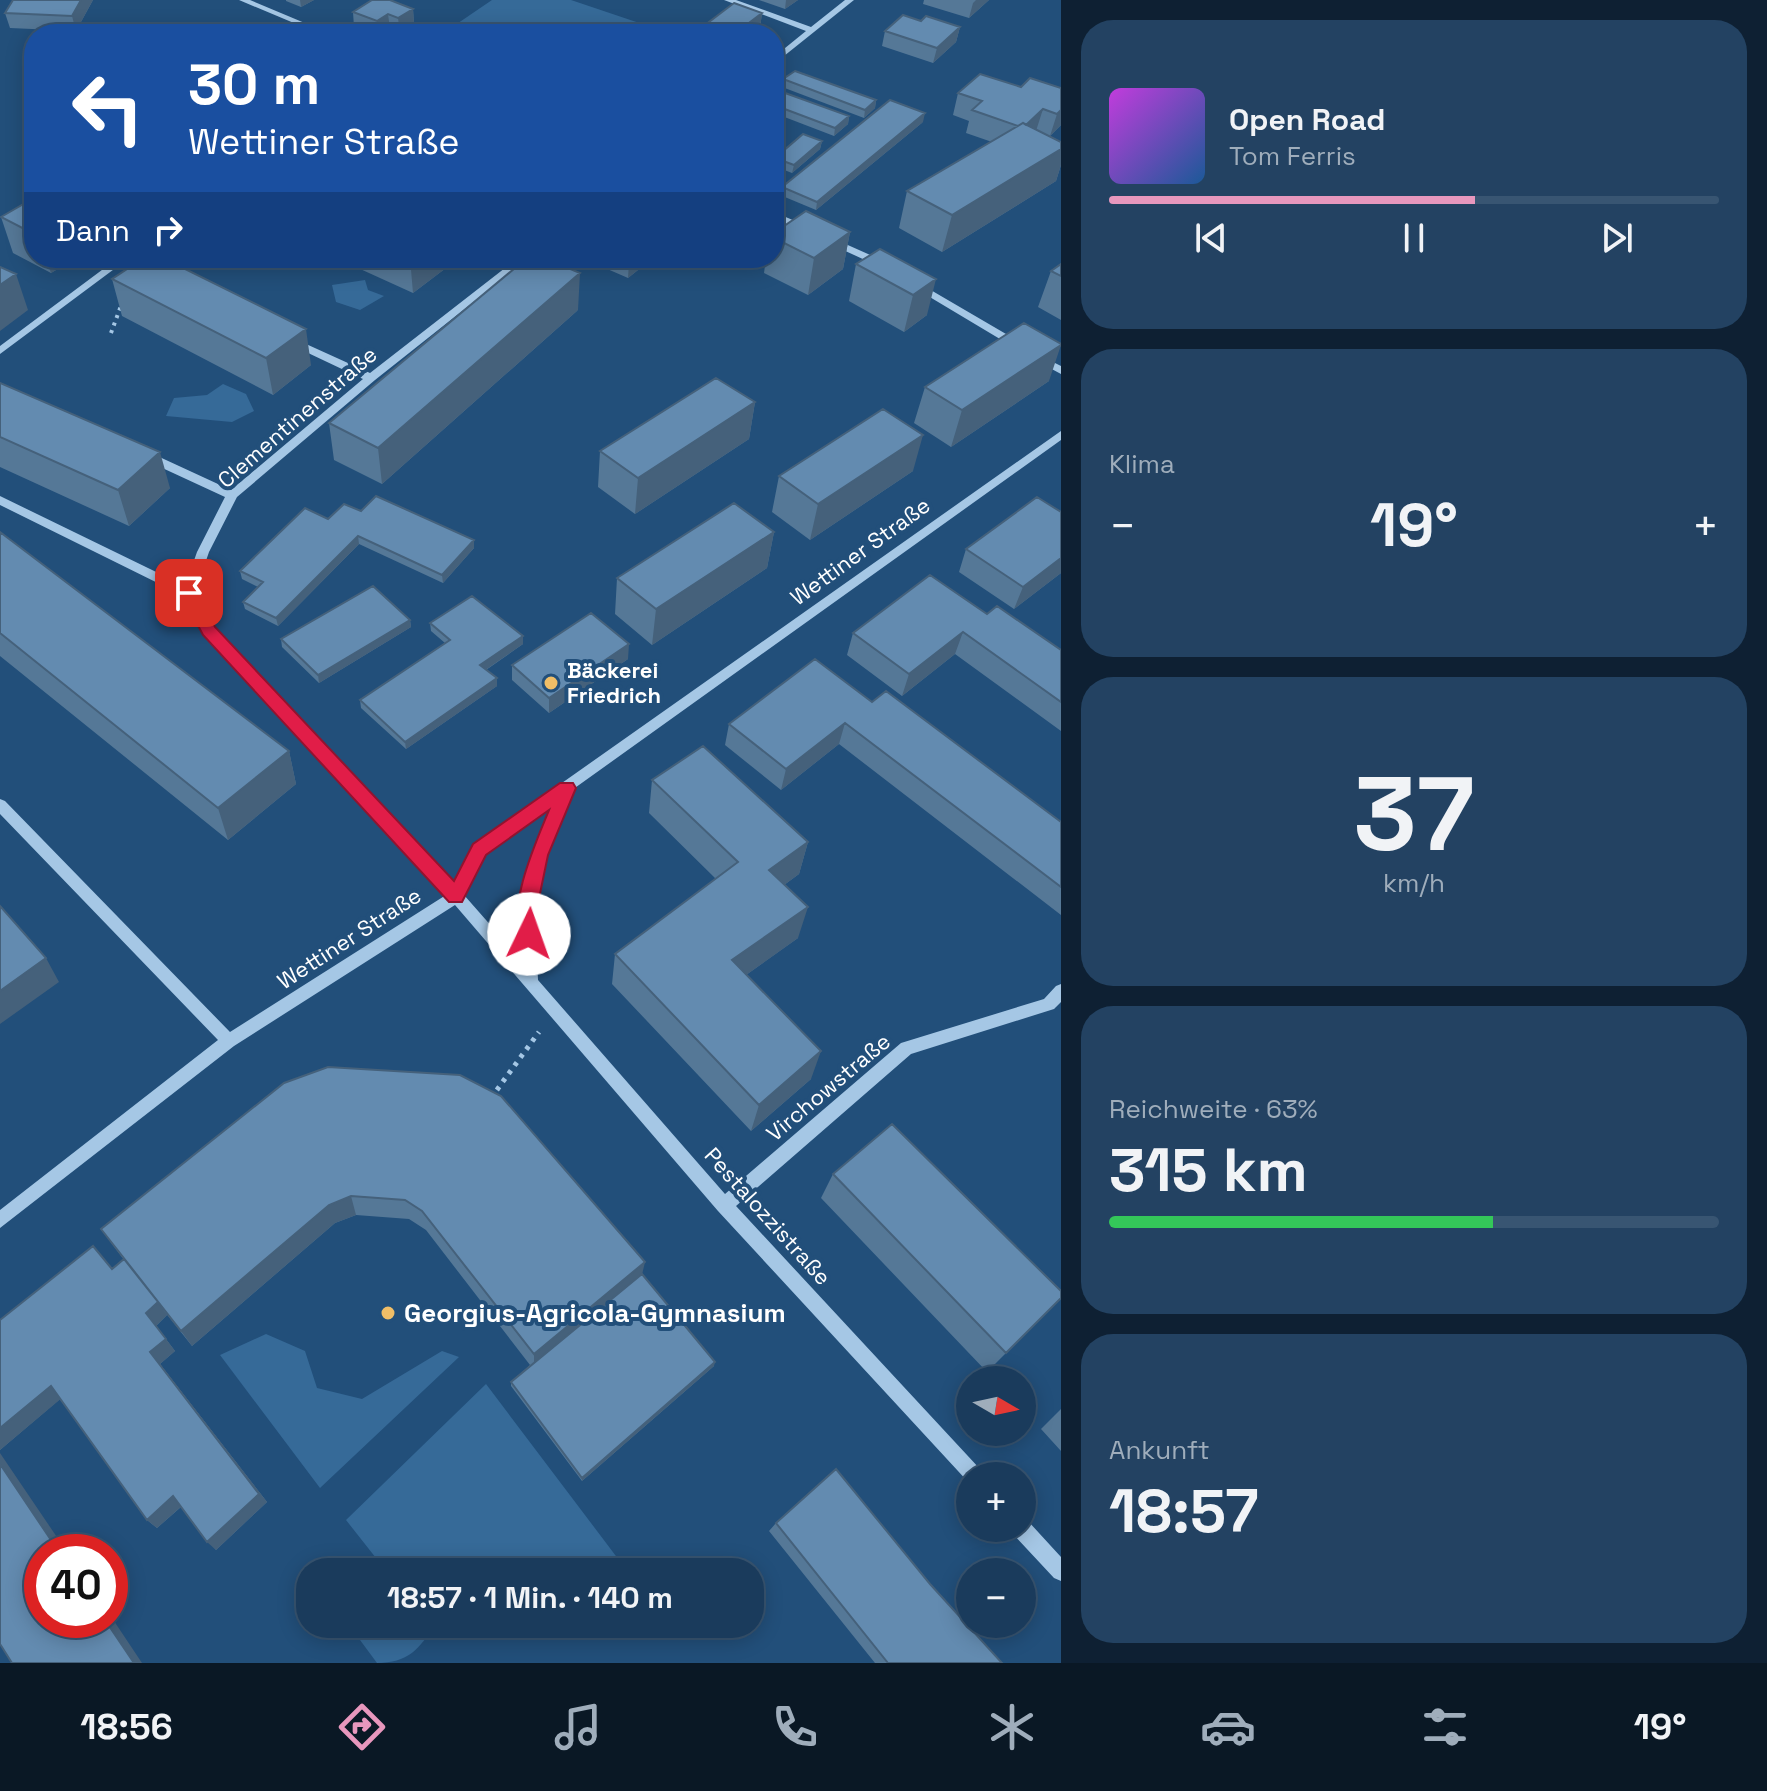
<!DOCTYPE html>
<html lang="de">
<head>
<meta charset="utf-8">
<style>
  :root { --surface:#1a3b5c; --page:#234262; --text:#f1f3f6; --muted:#9fadbb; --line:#385572; --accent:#e797bd }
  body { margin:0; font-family:"Space Grotesk",sans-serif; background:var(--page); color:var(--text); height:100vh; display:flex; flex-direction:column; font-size:30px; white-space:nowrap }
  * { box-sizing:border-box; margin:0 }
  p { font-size:26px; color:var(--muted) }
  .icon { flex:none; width:44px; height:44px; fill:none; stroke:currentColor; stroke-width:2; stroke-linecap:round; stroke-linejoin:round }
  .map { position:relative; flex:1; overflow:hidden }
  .sheet { display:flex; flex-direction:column; gap:20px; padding:20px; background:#0e2033; width:706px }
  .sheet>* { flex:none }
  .hud { position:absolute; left:24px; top:24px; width:760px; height:244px; border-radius:32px; box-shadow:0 4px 20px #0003,0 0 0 2px var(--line); background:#1a4fa0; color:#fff; overflow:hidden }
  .needle { width:52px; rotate:99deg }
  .fabs { position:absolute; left:956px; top:1366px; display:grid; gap:16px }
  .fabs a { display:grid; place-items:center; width:80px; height:80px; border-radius:50%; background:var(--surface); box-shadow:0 4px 20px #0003,0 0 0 2px var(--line); font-size:40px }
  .speed { position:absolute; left:24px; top:1534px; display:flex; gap:16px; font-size:40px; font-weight:700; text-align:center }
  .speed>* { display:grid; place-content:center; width:104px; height:104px; border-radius:50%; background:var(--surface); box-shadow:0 4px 20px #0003,0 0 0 2px var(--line); line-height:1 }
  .speed .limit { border:12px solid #d22; background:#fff; color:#111 }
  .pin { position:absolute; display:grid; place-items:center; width:68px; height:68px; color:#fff; margin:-34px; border-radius:16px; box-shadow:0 4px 12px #0006 }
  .me { position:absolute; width:88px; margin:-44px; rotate:3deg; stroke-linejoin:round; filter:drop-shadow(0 0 6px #0008) }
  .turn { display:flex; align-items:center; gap:28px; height:168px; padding:0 32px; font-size:36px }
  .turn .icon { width:104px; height:104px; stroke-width:2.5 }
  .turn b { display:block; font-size:56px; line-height:68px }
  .then { display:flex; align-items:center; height:76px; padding:0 32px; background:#0003; gap:16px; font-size:30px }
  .big { font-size:60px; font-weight:700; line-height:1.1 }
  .sheet .tile { flex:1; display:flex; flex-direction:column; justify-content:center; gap:12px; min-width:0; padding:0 28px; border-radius:32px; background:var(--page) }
  .sheet .dial { align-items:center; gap:0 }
  .dial b { font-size:104px; line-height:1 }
  .song { display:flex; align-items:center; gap:24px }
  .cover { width:96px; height:96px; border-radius:12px; background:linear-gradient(135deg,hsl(290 70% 55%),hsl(210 70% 35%)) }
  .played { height:8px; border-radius:4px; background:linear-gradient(90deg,var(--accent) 60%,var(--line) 60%) }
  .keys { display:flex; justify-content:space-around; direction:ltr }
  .heat { display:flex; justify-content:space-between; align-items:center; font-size:44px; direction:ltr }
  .charge { height:12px; border-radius:6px; background:linear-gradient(90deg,#34c759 63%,var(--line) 0) }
  .trip { position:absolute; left:296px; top:1558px; width:468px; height:80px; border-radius:32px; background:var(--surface); box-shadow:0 4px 20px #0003,0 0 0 2px var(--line); font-weight:700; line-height:80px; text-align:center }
  .menu { display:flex; height:128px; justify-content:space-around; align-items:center; background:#0a1825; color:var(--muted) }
  .menu .icon { width:56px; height:56px }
  .menu .current { color:var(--accent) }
  .menu b { font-size:36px; color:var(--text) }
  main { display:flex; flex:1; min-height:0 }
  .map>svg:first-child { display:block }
  .green { fill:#366a98 }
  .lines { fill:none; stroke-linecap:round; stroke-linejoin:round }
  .path-far1 { stroke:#a5c7e5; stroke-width:4; stroke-dasharray:3 5; stroke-linecap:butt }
  .path { stroke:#a5c7e5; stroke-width:5; stroke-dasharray:4 6; stroke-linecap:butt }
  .minor { fill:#a5c7e5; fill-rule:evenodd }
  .wall { fill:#557897 }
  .shaded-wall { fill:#45617b }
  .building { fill:#638bb0; stroke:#45617b; stroke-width:2 }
  .route { fill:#e11d48; stroke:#92132f; stroke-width:2 }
  .poi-dot { fill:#f0be67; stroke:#224f7a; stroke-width:3 }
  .labels { text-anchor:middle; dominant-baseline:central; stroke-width:8; stroke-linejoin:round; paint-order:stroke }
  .street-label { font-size:22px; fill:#fff; stroke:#224f7a }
  .poi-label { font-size:22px; font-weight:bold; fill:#fff; stroke:#224f7a; text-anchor:start }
  .near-poi-label { font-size:26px; font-weight:bold; fill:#fff; stroke:#224f7a; text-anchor:start }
</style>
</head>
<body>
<main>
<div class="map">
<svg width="1061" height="1663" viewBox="0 0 1061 1663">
  <rect width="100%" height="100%" fill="#224f7a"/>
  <path class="green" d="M492 0H571L672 34H442Z
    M365 280 368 290 384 296 360 310 336 302 332 285Z
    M223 384 246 394 254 411 232 422 166 416 174 398 207 395Z
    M266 1334 305 1351 317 1388 362 1399 442 1351 459 1357 320 1488 220 1355Z
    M486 1384 628 1572H387L346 1520Z
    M376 1624H434C421 1649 407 1663 377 1663L360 1640Z"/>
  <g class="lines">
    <path class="path-far1" d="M111 333 122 303"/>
    <path class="path" d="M491 1098 539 1032"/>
    <path class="minor" d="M239 0H250L331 34H320Z
      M724 0H736L811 27 845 0H854L774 64V57L806 31Z
      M774 212 809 227 811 229 803 231 774 219Z
      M832 238 886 262 887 264 878 266 828 243 827 241Z
      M118 258H129L0 354V346Z
      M486 258H500L511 263 518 258H529L375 380 237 497 209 552 195 593 214 628 454 885 474 845 1061 431V440L572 790 546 855 535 908 538 980 725 1194 901 1043 1044 999 1056 986 1061 984V1002L1054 1009 911 1054 736 1206 980 1469 982 1476H970V1484L718 1211 455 905 234 1046 0 1228V1210L218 1040 0 814V799L5 801 230 1032 446 895 205 634 184 596 0 505V496L185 586 197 552 225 497 145 460V454H153L231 490 363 379 287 343V339H295L370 373 505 268ZM553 804 532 855 521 908 523 962 464 895 484 853Z
      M917 282 1023 344 1024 346 1019 349 1015 348 913 287V283Z
      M1037 354 1061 366V374L1033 359V355Z
      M1022 1519 1028 1521 1061 1557V1581L1054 1578 1014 1535 1012 1528H1022Z"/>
  </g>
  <path class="wall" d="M13 0H93L76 31 10 28 5 13Z
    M286 0H314L301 7 286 1Z
    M759 0H798L785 9Z
    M924 0H989L969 18 923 4Z
    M413 9 414 24 400 33 390 29 382 34H373L354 27 353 12Z
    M762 13 760 28 752 34H708L709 22Z
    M921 21 960 27 956 42 933 63 882 46 885 31Z
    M783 79 876 100 875 108 864 118 782 87Z
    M1021 87 1061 88V125L1050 136 1061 142V165L1056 181 942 252 899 228 907 191 992 142 966 133 969 121 953 115 958 93Z
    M774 89 849 116 848 124 834 136 774 113Z
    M923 122 816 210 780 195 782 187Z
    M822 141 820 149 792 173 774 166 775 158Z
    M34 198V258H76L51 273 13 253 1 217Z
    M774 200 781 203 777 231 850 232 843 269 808 295 764 273 766 258H774Z
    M880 249 927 315 904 332 849 301 856 264Z
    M336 258H445L446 268 413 293Z
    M606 258H653L628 278 605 268Z
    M1061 264V320L1038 307 1051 271Z
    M112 279 311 365 273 395 122 316Z
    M578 310 382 484 334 460 329 423Z
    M1049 381 951 447 914 423 925 387Z
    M0 383 170 488 129 526 0 467Z
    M755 402 749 439 635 514 598 487 600 451Z
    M913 471 810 540 772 512 779 476Z
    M361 511 474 548 443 583 359 544 278 626 245 609 243 602 258 587 242 579 240 571 328 519Z
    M1061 512V573L1014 609 959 572 966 549Z
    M0 532 289 751 296 784 228 840 0 656Z
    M774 532 767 568 652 645 615 614 617 578Z
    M987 614 1061 650V731L955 654 902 696 847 655 853 633Z
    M410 620 411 627 319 683 282 647 281 639Z
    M430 623 523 644 486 670 497 678V686L406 749 361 708 360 700 445 643 431 631Z
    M628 659 549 713 512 680V665Z
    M872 702 1061 822V915L839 744 781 790 725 745 729 724Z
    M652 780 808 842 799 874 784 885 798 938 746 975 811 1079 751 1131 612 984 615 954 716 879 649 813Z
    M284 1083 642 1274 714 1366 582 1481 511 1386V1382L530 1365 426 1230 409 1219 356 1215 335 1223 192 1346 165 1312 167 1315 156 1326 175 1351 160 1364 267 1502 216 1550 181 1507 157 1528 147 1520 60 1399 0 1450V1320L112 1269 124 1260 101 1229Z
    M833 1174 1061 1298 987 1372 821 1198Z
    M1061 1409V1451L1041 1429Z
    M776 1523 930 1584 1002 1663H875L769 1531Z"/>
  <path class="shaded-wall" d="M81 0H93L76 31 72 16Z
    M300 0H314L301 7Z
    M786 0H798L785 9Z
    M976 0H989L969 18 973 3Z
    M413 9 414 24 400 33 398 18Z
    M762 13 760 28 752 34H737V32Z
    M388 14 390 29 382 34H378L377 21Z
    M960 27 956 42 933 63 937 48Z
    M876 100 875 108 864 118 865 110Z
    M1043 109 1036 131 1023 128Z
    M1061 110V125L1050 136 1057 114Z
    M925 113 923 122 816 210 817 202Z
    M849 116 848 124 834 136 835 128Z
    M779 124 778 132 774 135V128Z
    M822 141 820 149 792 173 794 165Z
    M1061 149V165L1056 181 942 252 952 215Z
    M781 203 775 239 774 238V208Z
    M850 232 843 269 808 295 814 258Z
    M46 258H76L51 273Z
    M410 258H445L446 268 413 293Z
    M634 258H653L628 278 629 262Z
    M580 273 578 310 382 484 378 448Z
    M16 274 28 310 0 331V285Z
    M936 279 927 315 904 332 913 295Z
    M306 329 311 365 273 395 266 358Z
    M1061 345 1049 381 951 447 962 410Z
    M755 402 749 439 635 514 638 478Z
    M923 435 913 471 810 540 818 504Z
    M160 452 170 488 129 526 118 490Z
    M774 532 767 568 652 645 656 609Z
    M358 536 359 544 278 626 276 618Z
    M474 540V548L443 583 442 575Z
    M1061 558V573L1014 609 1023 587Z
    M410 620 411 627 319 683 318 675Z
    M963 632 955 654 902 696 909 674Z
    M523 636V644L481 673 480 665Z
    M629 644 628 659 549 713V698Z
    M497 678V686L406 749 405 742Z
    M845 723 839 744 781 790 786 769Z
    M289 751 296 784 228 840 218 808Z
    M808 842 799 874 761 902 769 870Z
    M808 907 798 938 725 990 732 960Z
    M46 958 59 982 0 1024V991Z
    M821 1051 811 1079 751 1131 759 1105Z
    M351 1196 356 1215 335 1223 192 1346 181 1331 329 1205Z
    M645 1262 641 1279 534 1369V1354Z
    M158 1302 167 1315 156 1326 146 1313Z
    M166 1339 175 1351 160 1364 267 1502 216 1550 207 1542 150 1352Z
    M715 1362 714 1366 582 1481V1478Z
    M51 1386 63 1397 0 1450V1428Z
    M0 1453 67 1552H59L0 1464Z
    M173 1496 183 1505 157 1528 147 1520Z
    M110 1615 142 1663H134L105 1620H110Z"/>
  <path class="building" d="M13 0H81L72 16 5 13Z
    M372 0H390L413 9 398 18 388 14 377 21 353 12Z
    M734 3 762 13 737 32 709 22Z
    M903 15 921 21 926 16 960 27 937 48 885 31Z
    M201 26 223 34H187Z
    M795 71 876 100 865 110 783 79Z
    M980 74 1021 87 1030 78 1061 88V110L1057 114 1043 109 1026 125 1023 123 1018 126 972 110 982 101 958 93Z
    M774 89 849 116 835 128 774 105Z
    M890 100 925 113 817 202 782 187Z
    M1023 123 1061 142V149L952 215 907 191Z
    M803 134 822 141 794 165 775 158Z
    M34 198V234L1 217Z
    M774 200 781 203 774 208Z
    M806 211 850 232 814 258 774 238V233Z
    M880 249 936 279 913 295 856 264Z
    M144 258H163L306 329 266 358 112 279Z
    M527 258H544L580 273 378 448 329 423Z
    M620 258H634L629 262Z
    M1061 264V276L1051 271Z
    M0 267 16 274 0 285Z
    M1024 323 1061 344V345L962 410 925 387Z
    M716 378 755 402 638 478 600 451Z
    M0 383 160 452 118 490 0 437Z
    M883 409 923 435 818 504 779 476Z
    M376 496 474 540 442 575 358 536 276 618 243 602 263 582 240 571 305 508 328 519 344 504 361 511Z
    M1037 497 1061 512V558L1023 587 966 549Z
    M734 503 774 532 656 609 617 578Z
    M0 532 289 751 218 808 0 633Z
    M930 575 987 614 997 606 1061 650V702L963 632 909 674 853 633Z
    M373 586 410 620 318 675 281 639Z
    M472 596 523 636 480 665 497 678 405 742 360 700 450 640 430 623Z
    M591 613 629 644 549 698 512 665Z
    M815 659 872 702 886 691 1061 822V887L845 723 786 769 729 724Z
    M703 746 808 842 769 870 808 907 732 960 821 1051 759 1105 615 954 738 862 652 780Z
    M0 906 46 958 0 991Z
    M328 1067 460 1075 501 1096 645 1262 534 1354 422 1211 405 1200 351 1196 329 1205 181 1331 101 1229 284 1083Z
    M892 1124 1061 1291V1298L1006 1353 833 1174Z
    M93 1246 112 1269 124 1259 158 1302 146 1313 166 1339 150 1352 259 1494 207 1542 173 1496 147 1520 51 1386 0 1428V1320Z
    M642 1274 715 1362 582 1478 511 1382Z
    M0 1464 59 1552H42V1620H105L134 1663H12L0 1644Z
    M836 1469 930 1584 1002 1663H888L776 1523Z"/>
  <path class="route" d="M189 588 194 589 215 627 454 881 473 844 560 783H573L576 788 548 855 537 908 536 940H522C506 907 536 842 549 810L486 855 462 902H449L203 635 181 593Z"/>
  <g class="poi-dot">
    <circle cx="551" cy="683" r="8"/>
    <circle cx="388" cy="1313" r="8"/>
  </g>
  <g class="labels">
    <g class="street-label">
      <text transform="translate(297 417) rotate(-41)">Clementinenstraße</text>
      <text transform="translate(860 551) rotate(-36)">Wettiner Straße</text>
      <text transform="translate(349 938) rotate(-33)">Wettiner Straße</text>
      <text transform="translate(828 1087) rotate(-40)">Virchowstraße</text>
      <text transform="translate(768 1216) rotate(48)">Pestalozzistraße</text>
    </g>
    <g class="poi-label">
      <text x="567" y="670">Bäckerei<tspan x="567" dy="25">Friedrich</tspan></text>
    </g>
    <g class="near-poi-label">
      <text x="404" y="1313">Georgius-Agricola-Gymnasium</text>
    </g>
  </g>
</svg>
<div class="fabs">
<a><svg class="needle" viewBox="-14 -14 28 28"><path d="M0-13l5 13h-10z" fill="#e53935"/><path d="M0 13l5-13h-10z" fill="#9fadbb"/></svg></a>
<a>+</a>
<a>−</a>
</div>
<div class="speed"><div class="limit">40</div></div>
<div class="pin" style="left:189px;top:593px;background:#d93025"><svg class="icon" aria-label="arrive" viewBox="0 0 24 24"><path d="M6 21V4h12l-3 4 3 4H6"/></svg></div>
<svg class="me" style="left:529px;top:934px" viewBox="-20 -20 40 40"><circle r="19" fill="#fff"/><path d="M0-13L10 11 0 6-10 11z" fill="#e11d48"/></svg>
<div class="trip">18:57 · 1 Min. · 140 m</div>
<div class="hud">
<div class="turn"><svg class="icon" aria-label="left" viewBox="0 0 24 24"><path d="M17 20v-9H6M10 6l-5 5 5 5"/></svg><div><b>30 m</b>Wettiner Straße</div></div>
<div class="then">Dann<svg class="icon" aria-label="right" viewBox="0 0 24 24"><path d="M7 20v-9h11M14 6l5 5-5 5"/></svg></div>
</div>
</div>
<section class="sheet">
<div class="tile">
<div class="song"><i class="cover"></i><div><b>Open Road</b><p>Tom Ferris</p></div></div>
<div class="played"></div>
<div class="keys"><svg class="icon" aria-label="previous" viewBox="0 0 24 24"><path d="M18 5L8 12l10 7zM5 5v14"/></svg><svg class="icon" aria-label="pause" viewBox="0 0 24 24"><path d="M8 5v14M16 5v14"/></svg><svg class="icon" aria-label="next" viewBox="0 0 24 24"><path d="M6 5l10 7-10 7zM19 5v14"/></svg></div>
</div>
<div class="tile"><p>Klima</p>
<div class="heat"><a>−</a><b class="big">19°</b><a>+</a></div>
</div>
<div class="tile dial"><b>37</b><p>km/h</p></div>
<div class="tile"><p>Reichweite · 63%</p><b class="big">315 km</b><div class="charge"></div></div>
<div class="tile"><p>Ankunft</p><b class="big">18:57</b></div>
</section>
</main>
<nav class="menu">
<b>18:56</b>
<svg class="icon current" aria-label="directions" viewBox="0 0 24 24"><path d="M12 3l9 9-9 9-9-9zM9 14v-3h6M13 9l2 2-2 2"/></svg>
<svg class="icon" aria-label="music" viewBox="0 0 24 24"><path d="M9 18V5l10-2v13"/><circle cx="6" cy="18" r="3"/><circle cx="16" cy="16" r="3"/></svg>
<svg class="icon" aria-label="phone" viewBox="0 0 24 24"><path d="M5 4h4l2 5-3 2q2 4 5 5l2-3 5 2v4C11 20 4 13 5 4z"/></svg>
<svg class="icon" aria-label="climate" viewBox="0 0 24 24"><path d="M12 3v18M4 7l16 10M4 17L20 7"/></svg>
<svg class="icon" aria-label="car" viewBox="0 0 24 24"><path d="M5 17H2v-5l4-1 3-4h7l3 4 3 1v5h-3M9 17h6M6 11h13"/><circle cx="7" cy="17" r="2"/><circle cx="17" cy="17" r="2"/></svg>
<svg class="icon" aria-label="filters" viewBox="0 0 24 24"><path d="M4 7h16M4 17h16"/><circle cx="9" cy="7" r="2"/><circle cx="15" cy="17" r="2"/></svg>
<b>19°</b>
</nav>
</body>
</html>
